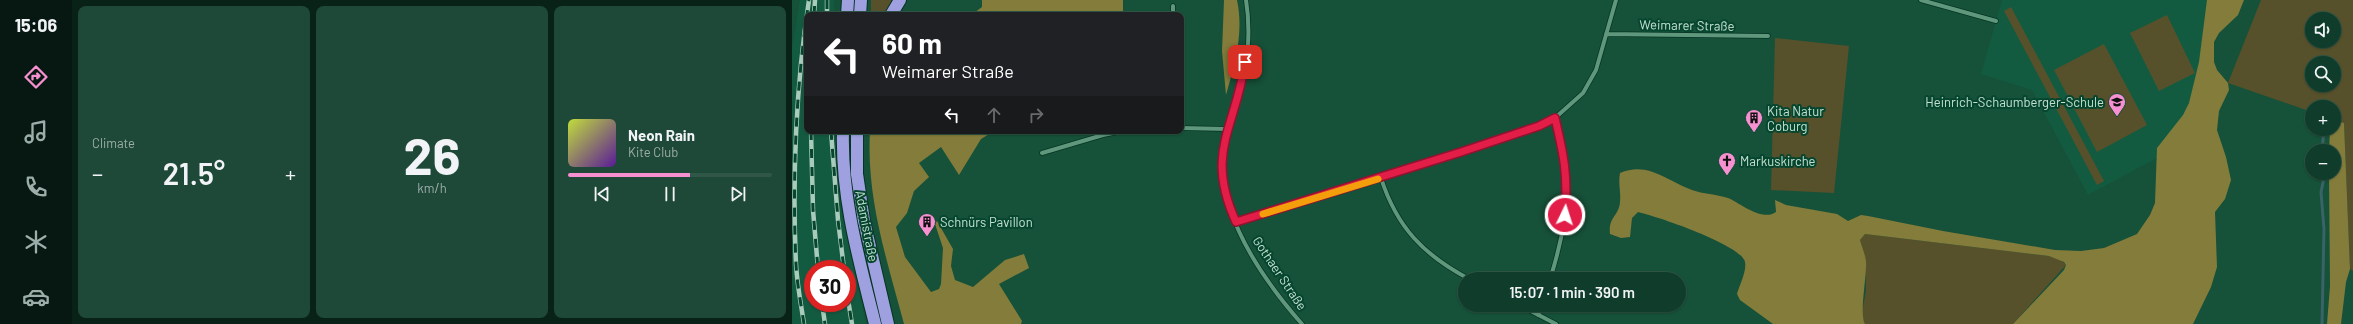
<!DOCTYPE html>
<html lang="en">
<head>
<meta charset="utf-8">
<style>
  :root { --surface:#103d2b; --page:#1e4837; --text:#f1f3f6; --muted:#9caea9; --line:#305647; --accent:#f690d0 }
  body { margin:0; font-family:Barlow,sans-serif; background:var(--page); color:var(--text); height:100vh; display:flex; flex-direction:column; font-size:15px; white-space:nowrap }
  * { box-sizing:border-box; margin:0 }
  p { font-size:13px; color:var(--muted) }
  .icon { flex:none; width:22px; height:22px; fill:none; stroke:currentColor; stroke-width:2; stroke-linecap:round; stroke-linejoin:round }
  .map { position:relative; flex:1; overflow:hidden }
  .side { display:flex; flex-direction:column; gap:6px; padding:6px; background:#092218; width:720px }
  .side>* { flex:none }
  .top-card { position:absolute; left:12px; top:12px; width:380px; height:122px; border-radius:8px; box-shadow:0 1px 3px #0004,0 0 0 1px var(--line); background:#202124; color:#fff; overflow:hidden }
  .fabs { position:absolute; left:1513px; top:12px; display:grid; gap:8px }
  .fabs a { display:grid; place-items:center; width:36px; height:36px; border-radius:50%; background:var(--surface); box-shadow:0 1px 3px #0004,0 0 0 1px var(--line); font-size:20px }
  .speed { position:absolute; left:12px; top:260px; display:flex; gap:8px; font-size:20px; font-weight:700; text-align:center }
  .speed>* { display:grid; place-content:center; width:52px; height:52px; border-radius:50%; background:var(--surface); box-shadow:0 1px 3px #0004,0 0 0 1px var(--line); line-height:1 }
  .speed .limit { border:6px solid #d22; background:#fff; color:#111 }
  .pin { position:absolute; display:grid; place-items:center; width:34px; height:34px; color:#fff; margin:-17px; border-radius:8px; box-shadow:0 2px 6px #0006 }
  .me { position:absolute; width:44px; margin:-22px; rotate:4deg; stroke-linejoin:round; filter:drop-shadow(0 0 3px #0008) }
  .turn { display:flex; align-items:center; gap:14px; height:84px; padding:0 12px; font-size:18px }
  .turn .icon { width:52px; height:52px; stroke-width:2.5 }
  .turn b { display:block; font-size:28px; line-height:34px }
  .lanes { display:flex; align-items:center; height:38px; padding:0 12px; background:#0003; justify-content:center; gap:20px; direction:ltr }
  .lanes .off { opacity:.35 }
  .big { font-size:30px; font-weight:600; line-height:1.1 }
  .side .tile { flex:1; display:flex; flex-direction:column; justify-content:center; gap:6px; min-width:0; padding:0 14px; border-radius:8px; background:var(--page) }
  .side .dial { align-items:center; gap:0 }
  .dial b { font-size:52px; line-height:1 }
  .song { display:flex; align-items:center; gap:12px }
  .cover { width:48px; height:48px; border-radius:6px; background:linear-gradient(135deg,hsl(70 70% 55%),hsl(270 70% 35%)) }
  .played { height:4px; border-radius:2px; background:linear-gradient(90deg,var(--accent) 60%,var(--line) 60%) }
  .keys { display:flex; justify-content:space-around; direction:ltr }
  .heat { display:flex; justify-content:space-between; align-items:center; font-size:22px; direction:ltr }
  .side .tiles { flex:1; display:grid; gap:6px; grid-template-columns:repeat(3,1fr) }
  .trip { position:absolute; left:666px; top:272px; width:228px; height:40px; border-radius:20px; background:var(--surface); box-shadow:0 1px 3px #0004,0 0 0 1px var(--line); font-weight:600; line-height:40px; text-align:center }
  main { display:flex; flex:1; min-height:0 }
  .dock { display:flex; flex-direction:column; width:72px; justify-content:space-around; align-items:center; background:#061811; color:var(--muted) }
  .dock .icon { width:28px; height:28px }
  .dock .selected { color:var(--accent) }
  .dock b { font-size:18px; color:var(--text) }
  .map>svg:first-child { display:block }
  .built { fill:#135b40; fill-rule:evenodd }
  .green { fill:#56512b; fill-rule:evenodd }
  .forest { fill:#847c3b }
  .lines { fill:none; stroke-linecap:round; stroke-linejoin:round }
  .stream { stroke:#3a6367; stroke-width:3 }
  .street-casing { stroke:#063423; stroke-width:5.5 }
  .highway-casing { stroke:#063423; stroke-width:14 }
  .street { stroke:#5f977c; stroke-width:4 }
  .highway { stroke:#9ea0e0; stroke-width:12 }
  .rail-casing { stroke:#a9cbbb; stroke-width:4.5 }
  .rail { stroke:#06462f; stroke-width:3; stroke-dasharray:9; stroke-linecap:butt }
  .route-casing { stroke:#92132f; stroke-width:10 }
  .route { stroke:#e11d48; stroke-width:7 }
  .slow { stroke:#f59e0b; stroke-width:7 }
  .labels { text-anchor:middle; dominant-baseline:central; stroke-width:4; stroke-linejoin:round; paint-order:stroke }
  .street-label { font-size:13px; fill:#c3e0d1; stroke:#06462f }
  .poi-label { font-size:13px; fill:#c3e0d1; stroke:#06462f; text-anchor:start }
</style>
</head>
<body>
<main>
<nav class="dock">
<b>15:06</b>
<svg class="icon selected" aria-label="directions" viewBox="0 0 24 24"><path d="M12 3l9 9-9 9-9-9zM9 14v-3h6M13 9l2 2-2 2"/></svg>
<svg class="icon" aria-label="music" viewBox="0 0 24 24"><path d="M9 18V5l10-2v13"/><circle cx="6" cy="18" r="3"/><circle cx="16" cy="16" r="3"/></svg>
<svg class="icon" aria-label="phone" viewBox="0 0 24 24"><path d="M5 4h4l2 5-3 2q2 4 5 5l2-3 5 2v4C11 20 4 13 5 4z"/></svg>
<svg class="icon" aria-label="climate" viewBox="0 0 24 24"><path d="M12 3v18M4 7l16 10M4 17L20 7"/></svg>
<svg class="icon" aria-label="car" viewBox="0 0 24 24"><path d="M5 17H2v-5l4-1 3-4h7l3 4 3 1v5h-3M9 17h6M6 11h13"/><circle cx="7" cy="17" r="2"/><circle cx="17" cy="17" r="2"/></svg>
</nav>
<section class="side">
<div class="tiles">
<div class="tile"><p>Climate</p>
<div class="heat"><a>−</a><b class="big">21.5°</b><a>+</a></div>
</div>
<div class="tile dial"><b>26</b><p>km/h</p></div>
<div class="tile">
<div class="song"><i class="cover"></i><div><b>Neon Rain</b><p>Kite Club</p></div></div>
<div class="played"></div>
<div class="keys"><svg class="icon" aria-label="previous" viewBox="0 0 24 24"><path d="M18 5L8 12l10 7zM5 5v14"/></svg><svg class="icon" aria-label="pause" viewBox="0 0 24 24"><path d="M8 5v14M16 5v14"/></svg><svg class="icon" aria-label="next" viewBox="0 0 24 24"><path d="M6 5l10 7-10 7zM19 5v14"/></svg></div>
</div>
</div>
</section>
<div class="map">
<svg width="1561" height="324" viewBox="0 0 1561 324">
  <rect width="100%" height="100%" fill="#165139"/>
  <path class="built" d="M8 0H42V15H15V131H43V174L48 207 74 324H0V49ZM21 269H55V303H21Z
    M1210 0H1416L1409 60 1389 145 1296 195 1240 90 1189 74Z"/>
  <path class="green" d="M79 0H100L92 15H79Z
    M1469 0H1561V271L1558 269 1552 124 1542 120V107H1520V112L1436 83ZM1520 19H1542V41H1520ZM1520 63H1542V85H1520Z
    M1219 7 1312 181 1305 185 1212 11Z
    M1375 15 1403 73 1367 91 1338 33Z
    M983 38 1057 46 1042 193 979 190Z
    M1312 44 1355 125 1305 152 1262 70Z
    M1073 234 1257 256 1268 259 1274 265 1221 324H1073C1067 313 1074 299 1074 287 1074 270 1073 256 1068 240Z"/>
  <path class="forest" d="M190 0H331V15H179L190 7Z
    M432 0H445C452 33 443 63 434 95L430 51Z
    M1415 0H1452L1446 15 1427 33 1422 42V62L1425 70 1436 83 1437 90 1427 111 1425 130 1434 157 1439 180 1433 199 1423 212 1425 267 1419 287 1401 324H1221L1272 270 1274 265 1272 262 1257 256 1073 234 1068 240C1070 247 1073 254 1074 261 1075 277 1067 314 1073 324H981L948 300 945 294C947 286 955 271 953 262 950 245 864 216 846 212L840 218 838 237 829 238 818 234C816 217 827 216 828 202 829 192 826 184 828 173 856 161 875 181 900 190 911 194 924 194 936 198 948 203 970 222 984 212L983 200 994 205 1045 214 1056 221 1069 215 1076 216 1151 231 1263 250 1289 251 1312 248 1345 234 1358 215 1363 203 1365 148 1391 115 1397 103 1407 62Z
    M1542 120 1552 123 1558 269 1554 282 1549 324H1535L1538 286 1537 173H1542V151H1537L1538 129H1542Z
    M78 131H202L189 139 167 175 149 147 127 163 137 177 122 191 115 213 104 227 113 257 139 292 147 289 149 284 151 248 143 224 145 221 161 249 159 266 163 280 181 287 213 260 232 254 237 268 207 284 230 321 229 324H112C95 260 74 198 78 131Z"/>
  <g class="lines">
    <path class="stream" d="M1530 151 1532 129
      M1530 324 1532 229 1529 192 1533 173"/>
    <defs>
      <path id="street" d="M454 0C458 24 457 55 451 79 446 96 438 113 434 131 416 201 466 274 510 324
        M1129 0 1204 21
        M381 6V15
        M814 34 976 36
        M389 128 435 129
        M250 153 311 135 331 131
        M589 178C605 228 632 255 677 279
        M444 222 669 152 747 126 763 118 791 93 804 70 824 0
        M758 279C770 242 779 199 773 160 771 146 767 132 763 118
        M727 305 764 324
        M746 315 750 305"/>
      <path id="highway" d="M55 15 56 0
        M68 15 69 0
        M99 15 108 0
        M51 131C49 197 67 260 83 324
        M65 131V174L72 221 96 324"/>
    </defs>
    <use href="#street" class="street-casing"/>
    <use href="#highway" class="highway-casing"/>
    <use href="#street" class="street"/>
    <use href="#highway" class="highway"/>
    <defs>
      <path id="rail" d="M35 0V15
        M22 15 23 0
        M19 131 21 210 26 269
        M39 131 46 220 52 269
        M55 293 60 324
        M30 303 33 324
        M12 324C9 304 5 284 4 264 0 179 4 84 17 0"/>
    </defs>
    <use href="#rail" class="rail-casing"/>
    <use href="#rail" class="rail"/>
  </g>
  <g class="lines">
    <defs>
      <path id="route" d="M453 62C444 128 412 152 444 222L669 152 747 126 763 118C772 156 776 175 773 215"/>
    </defs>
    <use href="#route" class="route-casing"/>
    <use href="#route" class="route"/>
    <path class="slow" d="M471 214 586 179"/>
  </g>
  <defs>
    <symbol id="school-pin" viewBox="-11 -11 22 30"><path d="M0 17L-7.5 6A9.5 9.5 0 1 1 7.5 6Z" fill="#f690d0" stroke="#06462f"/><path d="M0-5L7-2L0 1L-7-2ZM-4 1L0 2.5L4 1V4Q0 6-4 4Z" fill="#111"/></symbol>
    <symbol id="building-pin" viewBox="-11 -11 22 30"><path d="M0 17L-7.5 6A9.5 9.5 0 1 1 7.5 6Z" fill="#f690d0" stroke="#06462f"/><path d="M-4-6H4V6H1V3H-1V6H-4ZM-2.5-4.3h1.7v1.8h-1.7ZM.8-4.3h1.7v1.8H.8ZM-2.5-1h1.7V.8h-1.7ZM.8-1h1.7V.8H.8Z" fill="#111"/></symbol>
    <symbol id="church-pin" viewBox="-11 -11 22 30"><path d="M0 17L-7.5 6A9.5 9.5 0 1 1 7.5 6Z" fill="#f690d0" stroke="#06462f"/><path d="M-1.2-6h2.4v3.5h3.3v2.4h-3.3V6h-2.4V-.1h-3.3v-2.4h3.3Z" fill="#111"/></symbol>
  </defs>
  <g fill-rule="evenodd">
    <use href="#school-pin" x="1315" y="92" width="20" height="27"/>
    <use href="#building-pin" x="952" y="108" width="20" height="27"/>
    <use href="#church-pin" x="925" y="151" width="20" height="27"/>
    <use href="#building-pin" x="125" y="212" width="20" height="27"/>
  </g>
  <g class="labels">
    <g class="street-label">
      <text transform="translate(895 25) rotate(1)">Weimarer Straße</text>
      <text transform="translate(75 226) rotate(79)">Adamistraße</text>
      <text transform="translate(488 273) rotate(56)">Gothaer Straße</text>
    </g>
    <g class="poi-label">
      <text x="1312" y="102" text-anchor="end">Heinrich-Schaumberger-Schule</text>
      <text x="975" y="111">Kita Natur<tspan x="975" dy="15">Coburg</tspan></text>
      <text x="948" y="161">Markuskirche</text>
      <text x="148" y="222">Schnürs Pavillon</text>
    </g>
  </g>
</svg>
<div class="fabs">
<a><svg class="icon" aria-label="sound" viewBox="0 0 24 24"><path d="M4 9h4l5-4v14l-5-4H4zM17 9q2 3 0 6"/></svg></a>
<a><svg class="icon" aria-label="search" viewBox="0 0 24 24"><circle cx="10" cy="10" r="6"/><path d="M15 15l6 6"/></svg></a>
<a>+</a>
<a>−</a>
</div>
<div class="speed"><div class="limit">30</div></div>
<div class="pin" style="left:453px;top:62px;background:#d93025"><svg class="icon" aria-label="arrive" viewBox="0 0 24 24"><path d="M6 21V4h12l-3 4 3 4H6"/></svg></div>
<svg class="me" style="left:773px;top:215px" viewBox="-20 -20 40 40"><circle r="17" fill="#e11d48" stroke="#fff" stroke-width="3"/><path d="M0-11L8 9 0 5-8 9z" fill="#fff"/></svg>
<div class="trip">15:07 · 1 min · 390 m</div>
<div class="top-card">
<div class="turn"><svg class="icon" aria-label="left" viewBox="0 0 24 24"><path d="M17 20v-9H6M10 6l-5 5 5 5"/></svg><div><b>60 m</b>Weimarer Straße</div></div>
<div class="lanes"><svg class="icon" aria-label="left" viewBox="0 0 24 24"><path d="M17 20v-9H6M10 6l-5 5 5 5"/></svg><svg class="icon off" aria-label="ahead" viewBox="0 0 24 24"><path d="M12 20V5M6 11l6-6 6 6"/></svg><svg class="icon off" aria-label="right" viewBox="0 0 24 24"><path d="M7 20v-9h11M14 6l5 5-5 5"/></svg></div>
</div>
</div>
</main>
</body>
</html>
